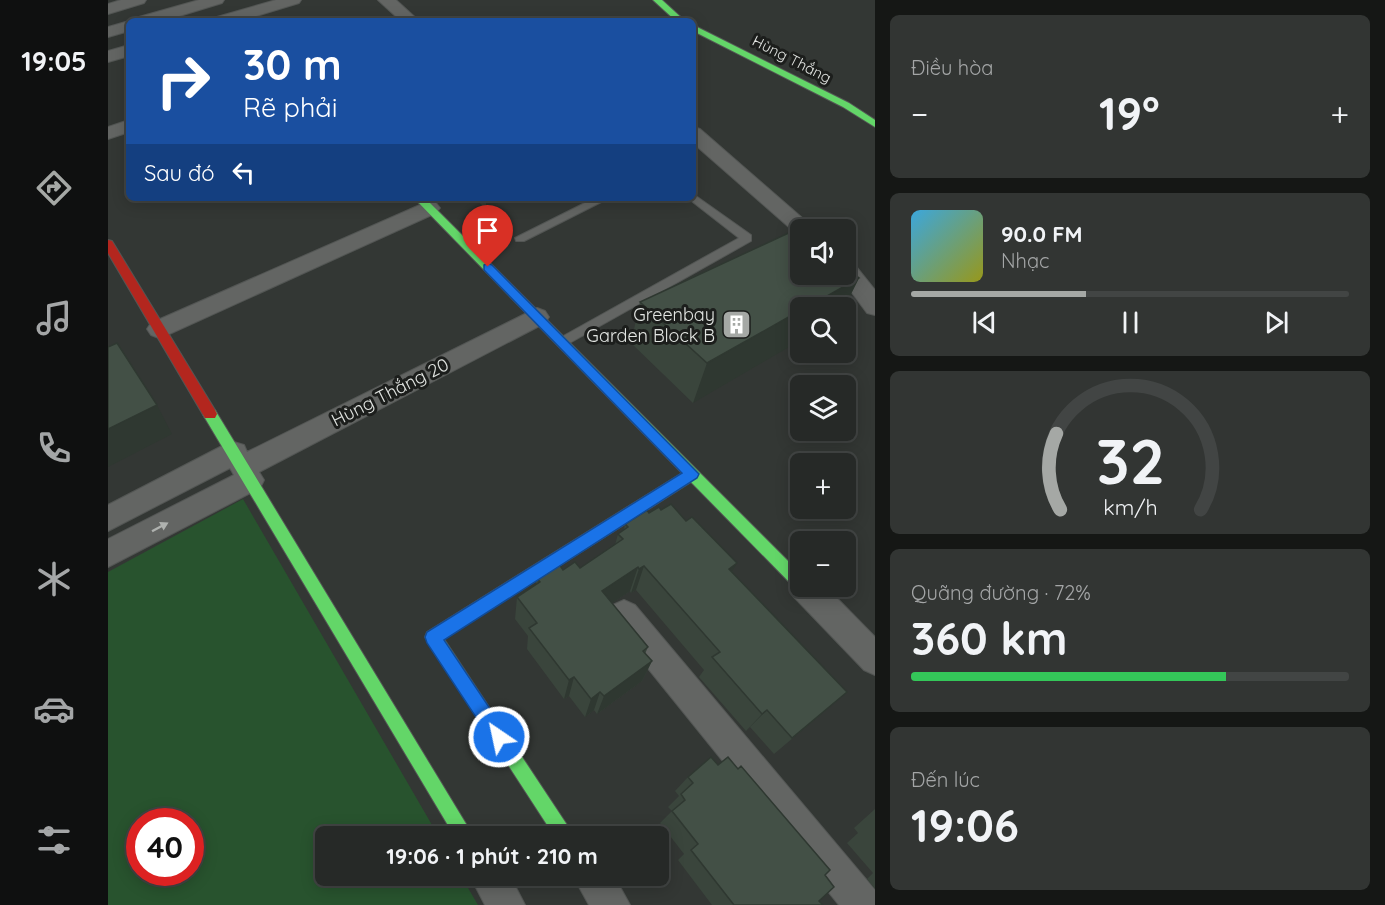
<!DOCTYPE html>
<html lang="vi">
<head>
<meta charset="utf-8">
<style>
  :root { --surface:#262927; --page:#323533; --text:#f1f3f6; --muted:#a4a6a7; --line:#424544; --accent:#a5a8a5 }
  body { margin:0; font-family:Quicksand,sans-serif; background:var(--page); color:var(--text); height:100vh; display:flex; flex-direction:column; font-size:22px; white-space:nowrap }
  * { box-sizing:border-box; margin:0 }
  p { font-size:20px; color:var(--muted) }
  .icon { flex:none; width:33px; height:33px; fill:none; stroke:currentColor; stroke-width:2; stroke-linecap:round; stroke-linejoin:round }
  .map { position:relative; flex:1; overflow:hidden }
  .side { display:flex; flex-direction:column; gap:15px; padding:15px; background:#151715; width:510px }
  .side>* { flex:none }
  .guide { position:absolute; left:18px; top:18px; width:570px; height:183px; border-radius:9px; box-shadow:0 3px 15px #0003,0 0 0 2px var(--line); background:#1a4fa0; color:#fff; overflow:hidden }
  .fabs { position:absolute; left:682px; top:219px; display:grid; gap:12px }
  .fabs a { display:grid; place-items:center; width:66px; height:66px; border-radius:9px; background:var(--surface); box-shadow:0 3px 15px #0003,0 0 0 2px var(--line); font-size:30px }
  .speed { position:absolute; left:18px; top:808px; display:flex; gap:12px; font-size:30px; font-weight:700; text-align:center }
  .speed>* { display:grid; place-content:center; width:78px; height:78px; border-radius:50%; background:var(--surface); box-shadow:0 3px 15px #0003,0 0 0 2px var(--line); line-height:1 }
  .speed .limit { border:9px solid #d22; background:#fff; color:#111 }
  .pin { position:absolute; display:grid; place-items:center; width:51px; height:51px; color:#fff; margin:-62px -26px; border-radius:50% 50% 50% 0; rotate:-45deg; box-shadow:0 0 6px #0007 }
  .pin .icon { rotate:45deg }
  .me { position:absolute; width:66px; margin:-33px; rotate:326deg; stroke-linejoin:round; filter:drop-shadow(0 0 4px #0008) }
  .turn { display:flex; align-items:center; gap:21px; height:126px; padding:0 18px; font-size:27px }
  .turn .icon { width:78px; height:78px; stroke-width:2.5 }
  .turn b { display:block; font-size:42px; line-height:51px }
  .then { display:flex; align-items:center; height:57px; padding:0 18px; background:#0003; gap:12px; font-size:22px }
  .big { font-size:45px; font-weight:700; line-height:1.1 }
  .side .tile { flex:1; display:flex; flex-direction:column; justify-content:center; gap:9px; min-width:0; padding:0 21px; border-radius:9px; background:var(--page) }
  .side .dial { align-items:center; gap:0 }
  .dial svg { height:156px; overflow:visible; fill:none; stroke:var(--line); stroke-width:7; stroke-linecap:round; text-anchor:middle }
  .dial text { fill:var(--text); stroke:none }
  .song { display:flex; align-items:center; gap:18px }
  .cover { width:72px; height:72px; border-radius:9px; background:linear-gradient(135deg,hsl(200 70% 55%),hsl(60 70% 35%)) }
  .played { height:6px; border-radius:3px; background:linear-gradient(90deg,var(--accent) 40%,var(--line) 40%) }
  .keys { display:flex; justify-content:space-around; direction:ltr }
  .heat { display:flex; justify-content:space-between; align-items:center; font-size:33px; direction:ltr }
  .charge { height:9px; border-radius:4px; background:linear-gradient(90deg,#34c759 72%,var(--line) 0) }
  .trip { position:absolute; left:207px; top:826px; width:354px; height:60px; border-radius:9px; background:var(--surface); box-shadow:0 3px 15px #0003,0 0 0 2px var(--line); font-weight:700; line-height:60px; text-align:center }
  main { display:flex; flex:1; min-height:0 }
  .dock { display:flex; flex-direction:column; width:108px; justify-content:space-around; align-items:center; background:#0f1010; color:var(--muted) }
  .dock .icon { width:42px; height:42px }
  .dock .current { color:var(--accent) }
  .dock b { font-size:27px; color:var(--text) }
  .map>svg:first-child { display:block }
  .green { fill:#28532e; fill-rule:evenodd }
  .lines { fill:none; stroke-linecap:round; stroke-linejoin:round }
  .lane-casing { stroke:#535654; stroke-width:2 }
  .street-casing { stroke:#535654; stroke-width:2 }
  .fast-casing { stroke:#535654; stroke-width:2 }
  .jam-casing { stroke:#535654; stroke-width:2 }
  .lane { fill:#636563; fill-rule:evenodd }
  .street { fill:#636563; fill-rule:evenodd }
  .fast { fill:#63d668; fill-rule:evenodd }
  .jam { fill:#b3261e; fill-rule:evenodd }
  .wall { fill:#3a453c }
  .shaded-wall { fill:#2f3831 }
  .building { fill:#435046; stroke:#2f3831; stroke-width:1.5 }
  .oneway { fill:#afb2af }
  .route { fill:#1a73e8; stroke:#114b97; stroke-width:1.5 }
  .labels { text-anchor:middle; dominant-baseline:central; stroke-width:6; stroke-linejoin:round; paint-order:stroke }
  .far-street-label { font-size:15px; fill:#e2e5e2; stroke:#1c1e1c }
  .poi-label { font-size:18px; fill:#e2e5e2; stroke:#1c1e1c; text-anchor:end }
  .street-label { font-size:18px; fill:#e2e5e2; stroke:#1c1e1c }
</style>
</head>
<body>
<main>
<nav class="dock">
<b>19:05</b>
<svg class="icon current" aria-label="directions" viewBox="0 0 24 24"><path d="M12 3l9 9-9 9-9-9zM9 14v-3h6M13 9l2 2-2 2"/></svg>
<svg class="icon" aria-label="music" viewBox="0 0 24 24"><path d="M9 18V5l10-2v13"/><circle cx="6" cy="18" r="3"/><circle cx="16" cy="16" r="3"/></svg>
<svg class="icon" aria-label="phone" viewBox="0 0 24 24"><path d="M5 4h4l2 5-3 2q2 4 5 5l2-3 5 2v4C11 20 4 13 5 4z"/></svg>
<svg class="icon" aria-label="climate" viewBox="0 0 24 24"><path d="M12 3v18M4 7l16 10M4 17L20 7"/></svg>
<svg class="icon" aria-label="car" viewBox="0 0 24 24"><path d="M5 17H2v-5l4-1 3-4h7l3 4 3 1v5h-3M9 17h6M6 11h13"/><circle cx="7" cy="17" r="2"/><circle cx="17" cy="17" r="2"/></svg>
<svg class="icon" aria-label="filters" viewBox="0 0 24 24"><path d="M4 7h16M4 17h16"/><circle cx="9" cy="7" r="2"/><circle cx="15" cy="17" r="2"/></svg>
</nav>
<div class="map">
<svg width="767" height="905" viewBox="0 0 767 905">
  <rect width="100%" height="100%" fill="#333734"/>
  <path class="green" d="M135 499 331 837H218V876H353L370 905H0V572ZM32 822H82V873H32Z"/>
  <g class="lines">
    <defs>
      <path id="lane" d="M585 194 643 235V241L458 345H450L448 342 450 339 631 238 581 199 585 198Z
        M487 198H501L416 241H408L407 238Z"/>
      <path id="street" d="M13 0H38L36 3 0 14V4Z
        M91 0H116L114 3 55 21H29L31 17Z
        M168 0H193L191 3 132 21H107L109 17Z
        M270 0H288L311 21H293Z
        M21 21V31L0 37V27Z
        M21 45V56L0 62V51Z
        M21 120V132L0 139V127Z
        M585 127 592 129 708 230H693V236L690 235 585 143Z
        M321 201 328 203 332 208 328 213 59 335 51 338 43 335 39 329 43 323Z
        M738 261 746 264 767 290V315L759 313 730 274H738Z
        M429 308 437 311 441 317 437 323 151 472 156 480 152 488 0 567V539L126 475 122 468 0 531V505L116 445 126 442 136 445 139 452Z
        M693 573V586H717L767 637V675L756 670 685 596 681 586 685 576Z
        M516 600 527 605 767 890V905H731L505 625 501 615 505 605Z
        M362 876H402L417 905H377Z
        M465 876H506L522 905H481Z"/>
      <path id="fast" d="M545 0H554L577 21H568Z
        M585 25 741 103 767 120V127L735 107 585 31Z
        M306 198H317L693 574V586H699L693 591 688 589 583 482 336 639 467 837H447L317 637 319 632 574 473Z
        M102 409 107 410 366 837H347L97 418 95 414 97 410Z"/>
      <path id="jam" d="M0 240 4 241 107 410 109 414 107 418H97L0 253Z"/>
    </defs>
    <use href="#lane" class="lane-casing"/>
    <use href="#street" class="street-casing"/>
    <use href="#fast" class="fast-casing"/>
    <use href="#jam" class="jam-casing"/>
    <use href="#lane" class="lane"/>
    <use href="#street" class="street"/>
    <use href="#fast" class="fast"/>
    <use href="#jam" class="jam"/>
  </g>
  <path class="wall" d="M367 198H404L378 209Z
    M751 278 736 308H693L585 403 523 343 532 302Z
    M541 513 624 571 718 710 666 754 642 727 638 731 591 677 596 670 528 590 523 593 522 591 504 603 540 647 537 654 544 661 534 681 489 714 486 710 477 717 461 696 456 699 419 649 420 636 407 619 409 597 428 585V578L455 570 472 568 507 545 510 534 516 530 517 524Z
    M610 765 717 875 711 901 715 905H604L570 860 576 854 552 823 564 811 560 807 571 796 567 791 580 777Z
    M767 809V889L759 879 765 873 739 843 750 833 746 828Z"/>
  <path class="shaded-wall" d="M378 198H404L378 209Z
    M751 278 736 308H698Z
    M693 310V340L585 403 599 363Z
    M49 405 64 434 0 467V429Z
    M629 563 615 587 621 569Z
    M536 566 528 590 523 593 531 569Z
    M530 567 522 591 488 614 494 591Z
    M544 661 534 681 489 714 496 696Z
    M466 677 461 696 456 699 461 680Z
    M492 692 486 710 477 717 483 699Z
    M659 710 638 731 654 714Z"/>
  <path class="building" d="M687 230 693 235V274H738V268L751 278 698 308H693V310L599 363 532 302Z
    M9 343 49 405 0 429V347Z
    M563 504 578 521 584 517 629 563 621 569 739 692 684 738 659 710 654 714 604 657 612 652 536 566 531 569 530 567 494 591 540 647 535 651 544 661 496 696 492 692 483 699 466 677 461 680 421 628 429 623 409 597 432 582 428 578 451 564 455 570 467 562 472 568 515 539 510 534 520 527 517 524 539 510 541 513 551 507 553 510Z
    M603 757 610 765 620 757 630 769 633 766 722 870 717 875 726 887 711 901 715 905H626L583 850 590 844 564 811 577 800 573 794 585 783 580 777Z"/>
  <defs><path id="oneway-solid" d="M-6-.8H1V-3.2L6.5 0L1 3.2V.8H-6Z" transform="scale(1.5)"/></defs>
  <use class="oneway" href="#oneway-solid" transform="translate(52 527) rotate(-28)"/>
  <path class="route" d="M380 263 384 265 591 474 589 478 336 640 397 731 400 737 397 743 391 746 385 743 319 643 317 637 319 632 574 473 376 270V265Z"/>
  <defs>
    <symbol id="building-square" viewBox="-11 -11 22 22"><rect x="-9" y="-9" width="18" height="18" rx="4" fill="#a5a8a5" stroke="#1c1e1c"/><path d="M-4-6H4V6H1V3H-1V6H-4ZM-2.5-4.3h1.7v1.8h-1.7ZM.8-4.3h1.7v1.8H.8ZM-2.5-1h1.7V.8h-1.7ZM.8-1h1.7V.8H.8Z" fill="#fff"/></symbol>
  </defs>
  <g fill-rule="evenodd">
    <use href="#building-square" x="612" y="308" width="33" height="33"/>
  </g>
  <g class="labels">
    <g class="far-street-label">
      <text transform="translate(684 59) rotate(27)">Hùng Thắng</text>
    </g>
    <g class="poi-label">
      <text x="607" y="314">Greenbay<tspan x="607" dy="21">Garden Block B</tspan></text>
    </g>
    <g class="street-label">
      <text transform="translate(282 392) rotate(-27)">Hùng Thắng 20</text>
    </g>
  </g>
</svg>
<div class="fabs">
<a><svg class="icon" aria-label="sound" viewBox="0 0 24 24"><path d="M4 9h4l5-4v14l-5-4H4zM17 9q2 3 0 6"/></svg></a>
<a><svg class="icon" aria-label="search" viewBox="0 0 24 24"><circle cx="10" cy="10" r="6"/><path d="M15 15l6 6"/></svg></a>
<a><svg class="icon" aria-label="layers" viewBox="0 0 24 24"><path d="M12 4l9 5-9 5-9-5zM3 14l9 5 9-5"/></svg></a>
<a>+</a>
<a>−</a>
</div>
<div class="speed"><div class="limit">40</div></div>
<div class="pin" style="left:380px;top:267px;background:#d93025"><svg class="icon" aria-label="arrive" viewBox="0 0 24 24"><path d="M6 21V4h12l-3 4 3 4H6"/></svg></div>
<svg class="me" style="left:391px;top:737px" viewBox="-20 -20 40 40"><circle r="17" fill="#1a73e8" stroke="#fff" stroke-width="3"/><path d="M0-11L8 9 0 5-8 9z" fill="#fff"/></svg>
<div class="trip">19:06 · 1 phút · 210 m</div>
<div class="guide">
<div class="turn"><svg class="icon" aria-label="right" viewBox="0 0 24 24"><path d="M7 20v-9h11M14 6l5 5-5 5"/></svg><div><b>30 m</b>Rẽ phải</div></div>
<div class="then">Sau đó<svg class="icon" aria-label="left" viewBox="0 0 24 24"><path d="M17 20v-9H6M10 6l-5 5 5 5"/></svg></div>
</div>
</div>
<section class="side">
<div class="tile"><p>Điều hòa</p>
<div class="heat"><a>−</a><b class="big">19°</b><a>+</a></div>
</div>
<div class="tile">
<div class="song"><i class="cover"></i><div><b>90.0 FM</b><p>Nhạc</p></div></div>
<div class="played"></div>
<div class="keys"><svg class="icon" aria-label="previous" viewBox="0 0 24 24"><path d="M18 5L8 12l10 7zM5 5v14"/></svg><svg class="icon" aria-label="pause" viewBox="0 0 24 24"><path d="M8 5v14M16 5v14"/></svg><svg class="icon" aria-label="next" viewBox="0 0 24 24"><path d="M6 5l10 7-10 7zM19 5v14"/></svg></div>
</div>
<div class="tile dial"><svg viewBox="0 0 100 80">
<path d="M14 69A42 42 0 1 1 86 69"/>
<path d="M14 69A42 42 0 0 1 12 30" stroke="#a5a8a5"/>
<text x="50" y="56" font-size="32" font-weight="700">32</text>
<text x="50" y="72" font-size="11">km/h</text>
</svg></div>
<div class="tile"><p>Quãng đường · 72%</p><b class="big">360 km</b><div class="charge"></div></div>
<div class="tile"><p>Đến lúc</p><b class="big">19:06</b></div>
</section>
</main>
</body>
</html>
